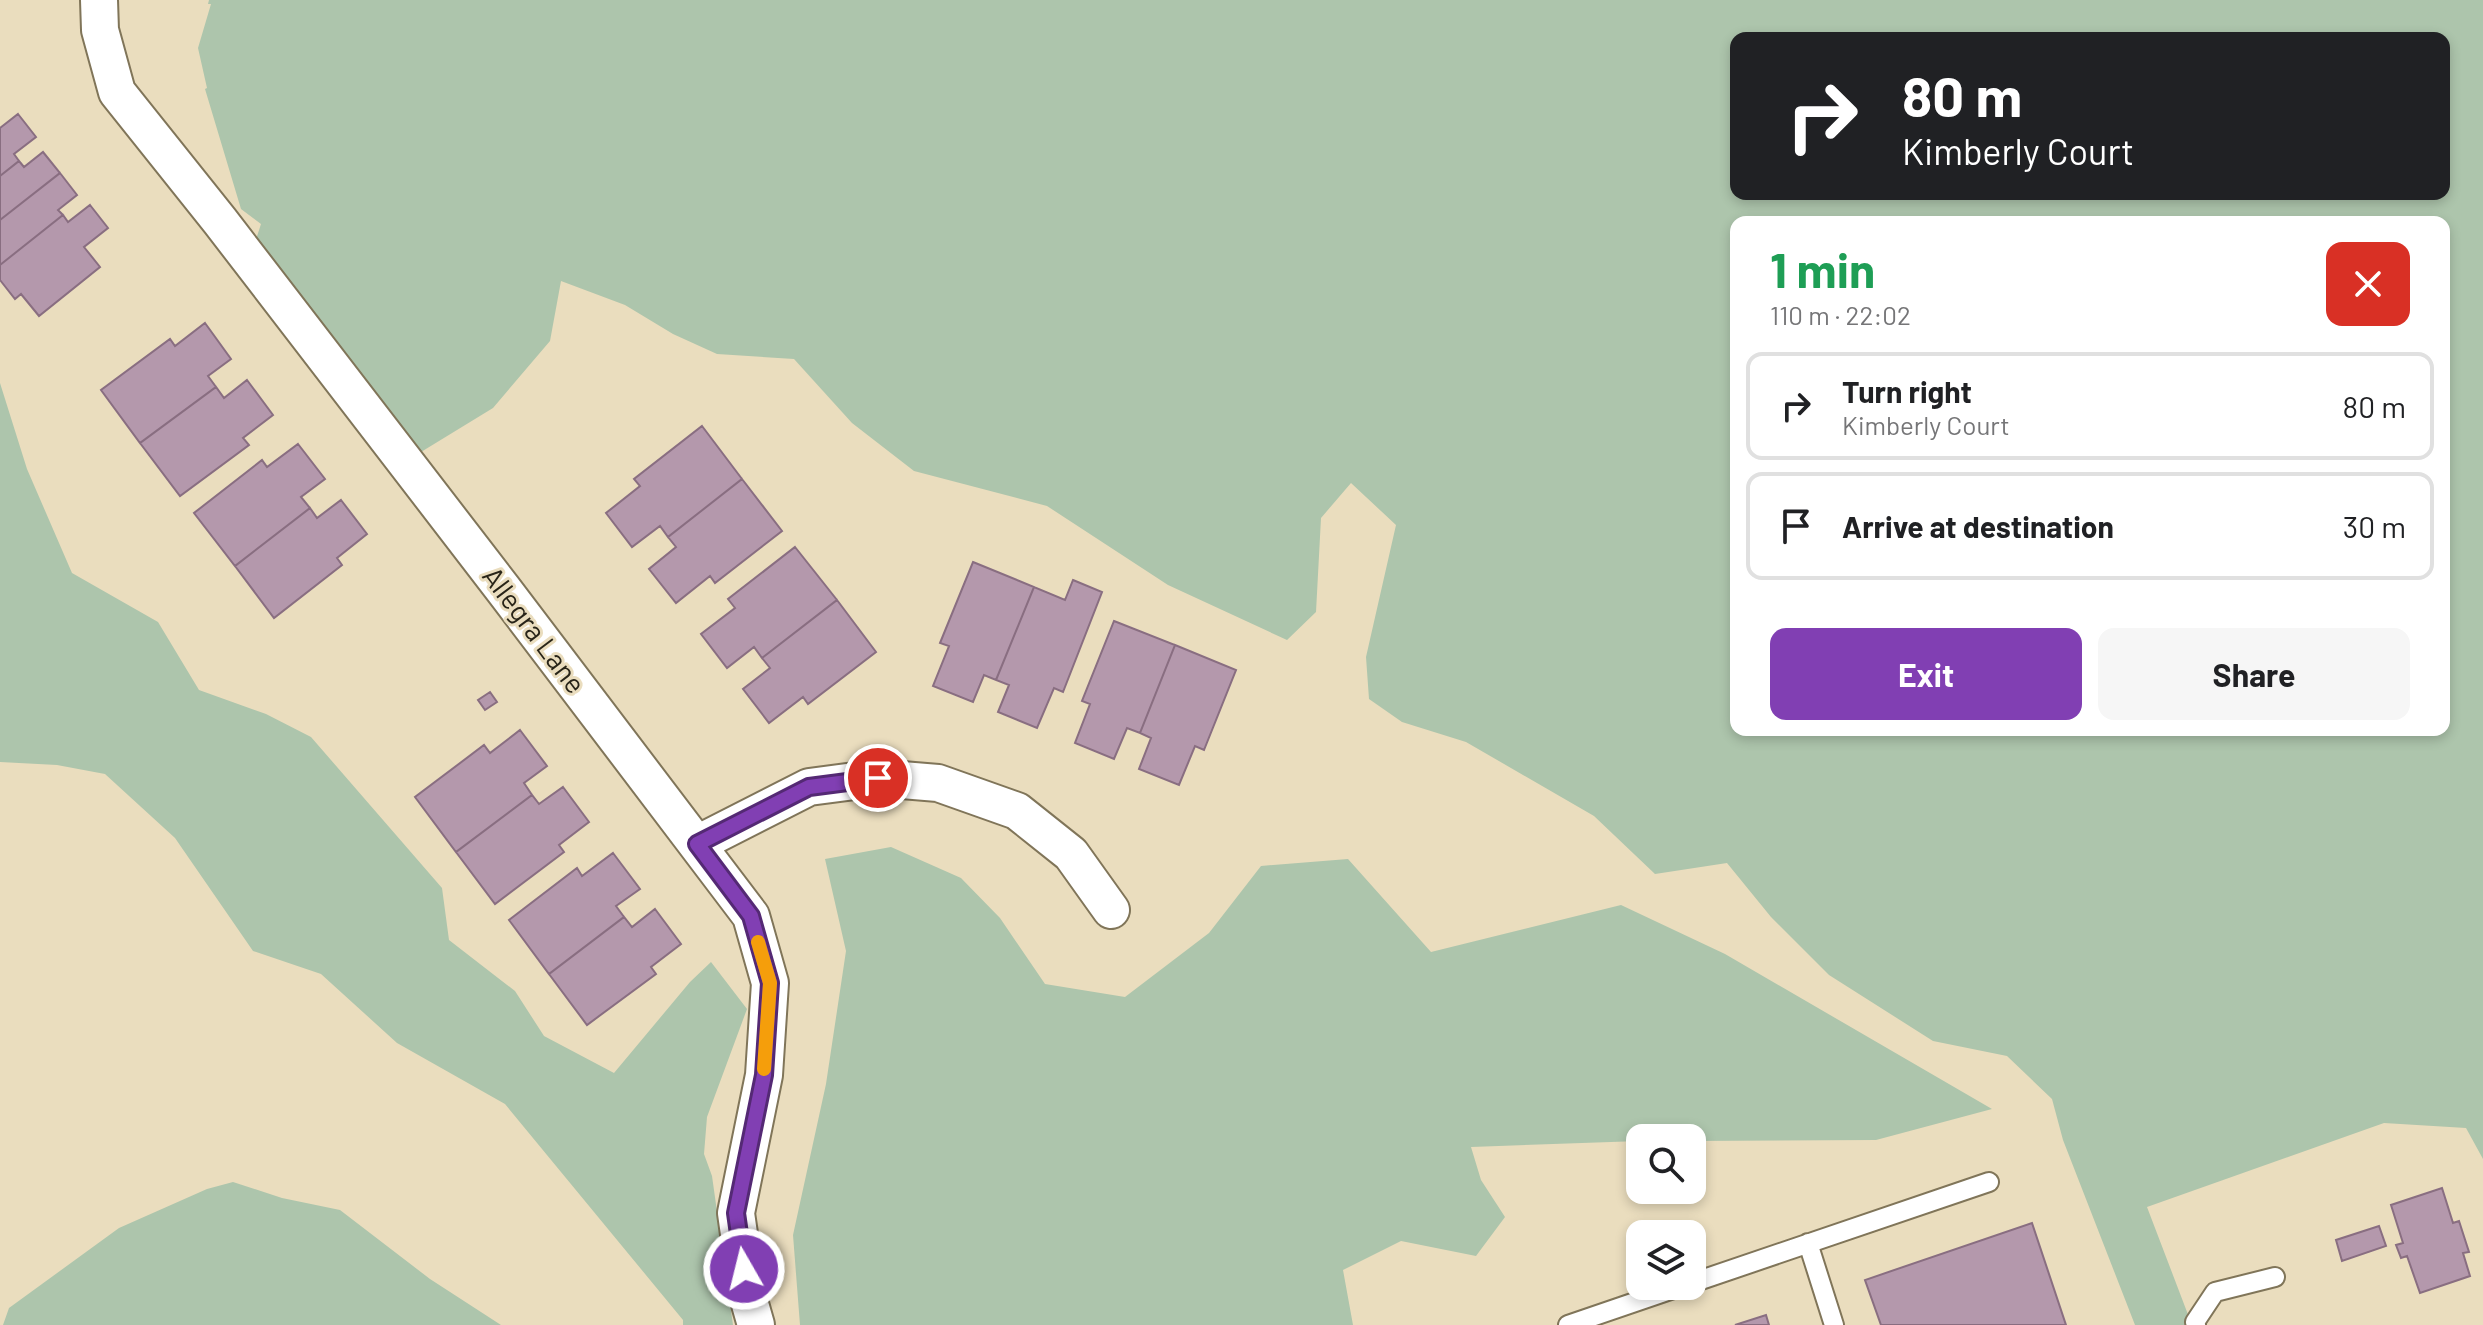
<!DOCTYPE html>
<html lang="en">
<head>
<meta charset="utf-8">
<style>
	body { margin:0; font-family:Barlow,sans-serif; background:#f6f6f6; color:#202124; height:100vh; display:flex; flex-direction:column; font-size:30px; white-space:nowrap }
	* { box-sizing:border-box; margin:0 }
	p { font-size:26px; color:#757577 }
	.icon { flex:none; width:44px; height:44px; fill:none; stroke:currentColor; stroke-width:2; stroke-linecap:round; stroke-linejoin:round }
	.map { position:relative; flex:1; overflow:hidden }
	.details { position:absolute; left:1730px; top:216px; width:720px; height:520px; display:flex; flex-direction:column; background:#fff; border-radius:16px; box-shadow:0 4px 12px #0003 }
	.details>* { flex:none }
	.banner { position:absolute; left:1730px; top:32px; width:720px; height:168px; border-radius:16px; box-shadow:0 4px 12px #0003; background:#202124; color:#fff; overflow:hidden }
	.tools { position:absolute; left:1626px; top:1124px; display:grid; gap:16px }
	.tools a { display:grid; place-items:center; width:80px; height:80px; border-radius:16px; background:#fff; box-shadow:0 4px 12px #0003; font-size:40px }
	.pin { position:absolute; display:grid; place-items:center; width:68px; height:68px; color:#fff; margin:-34px; border:4px solid #fff; border-radius:50%; box-shadow:0 2px 8px #0007 }
	.me { position:absolute; width:88px; margin:-44px; rotate:352deg; stroke-linejoin:round; filter:drop-shadow(0 0 6px #0008) }
	.turn { display:flex; align-items:center; gap:28px; height:168px; padding:0 40px; font-size:36px }
	.turn .icon { width:104px; height:104px; stroke-width:2.5 }
	.turn b { display:block; font-size:56px; line-height:68px }
	.round { display:grid; place-items:center; flex:none; width:84px; height:84px; border-radius:16px; background:#f6f6f6 }
	.overview { display:flex; align-items:center; justify-content:space-between; height:136px; padding:0 40px }
	h1 { font-size:48px; font-weight:700; line-height:60px; color:#1e9e55 }
	.button { display:flex; gap:16px; margin-top:auto; padding:16px 40px }
	.button a { flex:1; height:92px; border-radius:16px; background:#813fb3; color:#fff; font-size:32px; font-weight:700; line-height:92px; text-align:center }
	.button a+a { background:#f6f6f6; color:#202124 }
	ul { padding:0; list-style:none }
	li { display:flex; align-items:center; gap:24px; height:108px; margin:0 16px 12px; padding:0 24px; border:4px solid #e0e0e0; border-radius:16px }
	li div { flex:1 }
	li b { display:block; font-size:30px }
	li em { font-style:normal }
	.map>svg:first-child { display:block }
</style>
</head>
<body>
<div class="map">
<svg width="2483" height="1325" viewBox="0 0 2483 1325">
	<rect width="100%" height="100%" fill="#eaddbe"/>
	<path fill="#adc5ac" fill-rule="evenodd" d="M209,0H2483V1159L2466,1128L2384,1123L2147,1207L2192,1325H2135L2063,1140L2052,1099L2007,1056L1933,1041L1829,975L1771,917L1727,863L1655,874L1594,816L1466,742L1402,722L1369,699L1366,657L1396,525L1351,483L1321,518L1316,612L1287,640L1168,585L1047,506L914,471L852,423L794,359L717,354L673,334L625,305L561,281L550,341L493,408L403,463L249,261L261,224L241,209L205,89L207,88L198,48L211,4H208ZM1736,38H2444V194H1736ZM1736,222H2444V730H1736Z
		M0,383L27,469L72,573L158,622L199,690L266,714L311,737L442,888L449,940L515,991L544,1036L614,1073L690,982L711,962L747,1009L707,1117L704,1154L712,1176L733,1325H683V1320L505,1104L397,1043L321,974L253,951L175,838L105,774L57,765L0,762Z
		M891,847L961,878L1000,918L1045,984L1125,997L1209,933L1261,866L1348,859L1431,952L1621,905L1725,954L1992,1109L1876,1140L1692,1141V1138H1640V1141L1471,1147L1481,1180L1505,1217L1476,1256L1401,1241L1343,1270L1353,1325H800L793,1235L826,1084L846,951L825,859Z
		M233,1182L282,1198L340,1210L430,1279L501,1325H3L9,1308L119,1228L207,1189Z"/>
	<path fill="#b498ac" stroke="#896e81" stroke-width="2" d="M18,114L36,137L14,154L19,161L0,176V128Z
		M43,152L60,173L0,220V176L19,161L24,167Z
		M60,173L77,195L58,210L63,215L0,265V220Z
		M90,205L108,228L84,247L100,267L39,316L21,294L15,299L0,280V265L63,215L68,222Z
		M205,323L231,359L208,376L216,387L140,443L101,390L170,339L175,346Z
		M247,380L273,415L243,438L249,445L180,496L140,443L216,387L224,398Z
		M702,426L742,479L668,537L660,526L632,547L606,513L640,486L634,479Z
		M298,444L325,479L301,497L310,508L235,566L194,513L262,460L267,467Z
		M742,479L782,531L715,583L710,576L676,603L649,569L676,547L668,537Z
		M341,500L367,534L337,558L342,565L274,618L235,566L310,508L317,518Z
		M795,547L837,600L762,658L754,647L727,668L701,634L735,608L728,599Z
		M973,562L1034,587L996,680L984,675L973,702L933,686L949,646L940,643Z
		M1073,580L1102,592L1063,692L1054,688L1037,728L998,712L1009,685L996,680L1034,587L1065,600Z
		M837,600L876,652L808,704L803,697L769,723L743,689L770,668L762,658Z
		M1114,621L1175,645L1140,733L1127,728L1114,759L1075,743L1090,704L1082,701Z
		M1175,645L1236,670L1204,750L1195,746L1179,785L1139,769L1151,738L1140,733Z
		M490,692L497,702L485,710L478,700Z
		M520,730L547,766L524,783L532,795L456,852L415,797L484,745L490,753Z
		M563,787L589,822L559,845L564,852L495,904L456,852L532,795L539,804Z
		M613,853L640,889L616,906L624,917L549,974L509,920L577,868L582,876Z
		M655,909L681,944L651,967L656,974L587,1025L549,974L624,917L632,927Z
		M2442,1188L2453,1223L2459,1221L2469,1252L2463,1253L2470,1276L2420,1293L2407,1256L2401,1258L2396,1245L2403,1243L2391,1205Z
		M2032,1223L2066,1325H1881L1865,1280Z
		M2379,1226L2386,1246L2342,1261L2336,1240Z
		M1766,1315L1769,1325H1735Z"/>
	<g fill="none" stroke-linecap="round" stroke-linejoin="round">
		<defs>
			<path id="service" d="M1808,1243L1834,1325
				M1692,1283L1989,1182
				M1568,1325L1682,1286
				M2196,1325L2195,1322L2215,1292L2275,1277"/>
			<path id="minor" d="M99,0L100,30L117,92L220,221L503,589L751,916L770,983L764,1075L736,1213L748,1297L756,1325
				M697,844L809,787L878,778L938,783L1017,811L1071,854L1111,910"/>
		</defs>
		<use href="#service" stroke="#807559" stroke-width="22"/>
		<use href="#minor" stroke="#807559" stroke-width="40"/>
		<use href="#service" stroke="#fff" stroke-width="18"/>
		<use href="#minor" stroke="#fff" stroke-width="36"/>
	</g>
	<g fill="none" stroke-linecap="round" stroke-linejoin="round">
		<defs>
			<path id="route" d="M744,1269L736,1213L764,1075L770,983L751,916L697,844L809,787L878,778"/>
		</defs>
		<use href="#route" stroke="#542974" stroke-width="20"/>
		<use href="#route" stroke="#813fb3" stroke-width="14"/>
		<path stroke="#f59e0b" stroke-width="14" d="M758,942L770,983L764,1069"/>
	</g>
	<g text-anchor="middle" stroke-width="6" stroke-linejoin="round" paint-order="stroke">
		<g font-size="28" fill="#282418" stroke="#eaddbe">
			<text transform="translate(534 630) rotate(53)" y="10">Allegra Lane</text>
		</g>
	</g>
</svg>
<div class="tools">
<a><svg class="icon" aria-label="search" viewBox="0 0 24 24"><circle cx="10" cy="10" r="6"/><path d="M15 15l6 6"/></svg></a>
<a><svg class="icon" aria-label="layers" viewBox="0 0 24 24"><path d="M12 4l9 5-9 5-9-5zM3 14l9 5 9-5"/></svg></a>
</div>
<div class="pin" style="left:878px;top:778px;background:#d93025"><svg class="icon" aria-label="arrive" viewBox="0 0 24 24"><path d="M6 21V4h12l-3 4 3 4H6"/></svg></div>
<svg class="me" style="left:744px;top:1269px" viewBox="-20 -20 40 40"><circle r="17" fill="#813fb3" stroke="#fff" stroke-width="3"/><path d="M0-11L8 9 0 5-8 9z" fill="#fff"/></svg>
<div class="banner">
<div class="turn"><svg class="icon" aria-label="right" viewBox="0 0 24 24"><path d="M7 20v-9h11M14 6l5 5-5 5"/></svg><div><b>80 m</b>Kimberly Court</div></div>
</div>
<section class="details">
<div class="overview"><div><h1>1 min</h1><p>110 m · 22:02</p></div><a class="round" style="background:#d93025;color:#fff"><svg class="icon" aria-label="close" viewBox="0 0 24 24"><path d="M6 6l12 12M18 6L6 18"/></svg></a></div>
<ul>
<li><svg class="icon" aria-label="right" viewBox="0 0 24 24"><path d="M7 20v-9h11M14 6l5 5-5 5"/></svg><div><b>Turn right</b><p>Kimberly Court</p></div><em>80 m</em></li>
<li><svg class="icon" aria-label="arrive" viewBox="0 0 24 24"><path d="M6 21V4h12l-3 4 3 4H6"/></svg><div><b>Arrive at destination</b></div><em>30 m</em></li>
</ul>
<div class="button"><a>Exit</a><a>Share</a></div>
</section>
</div>
</body>
</html>
